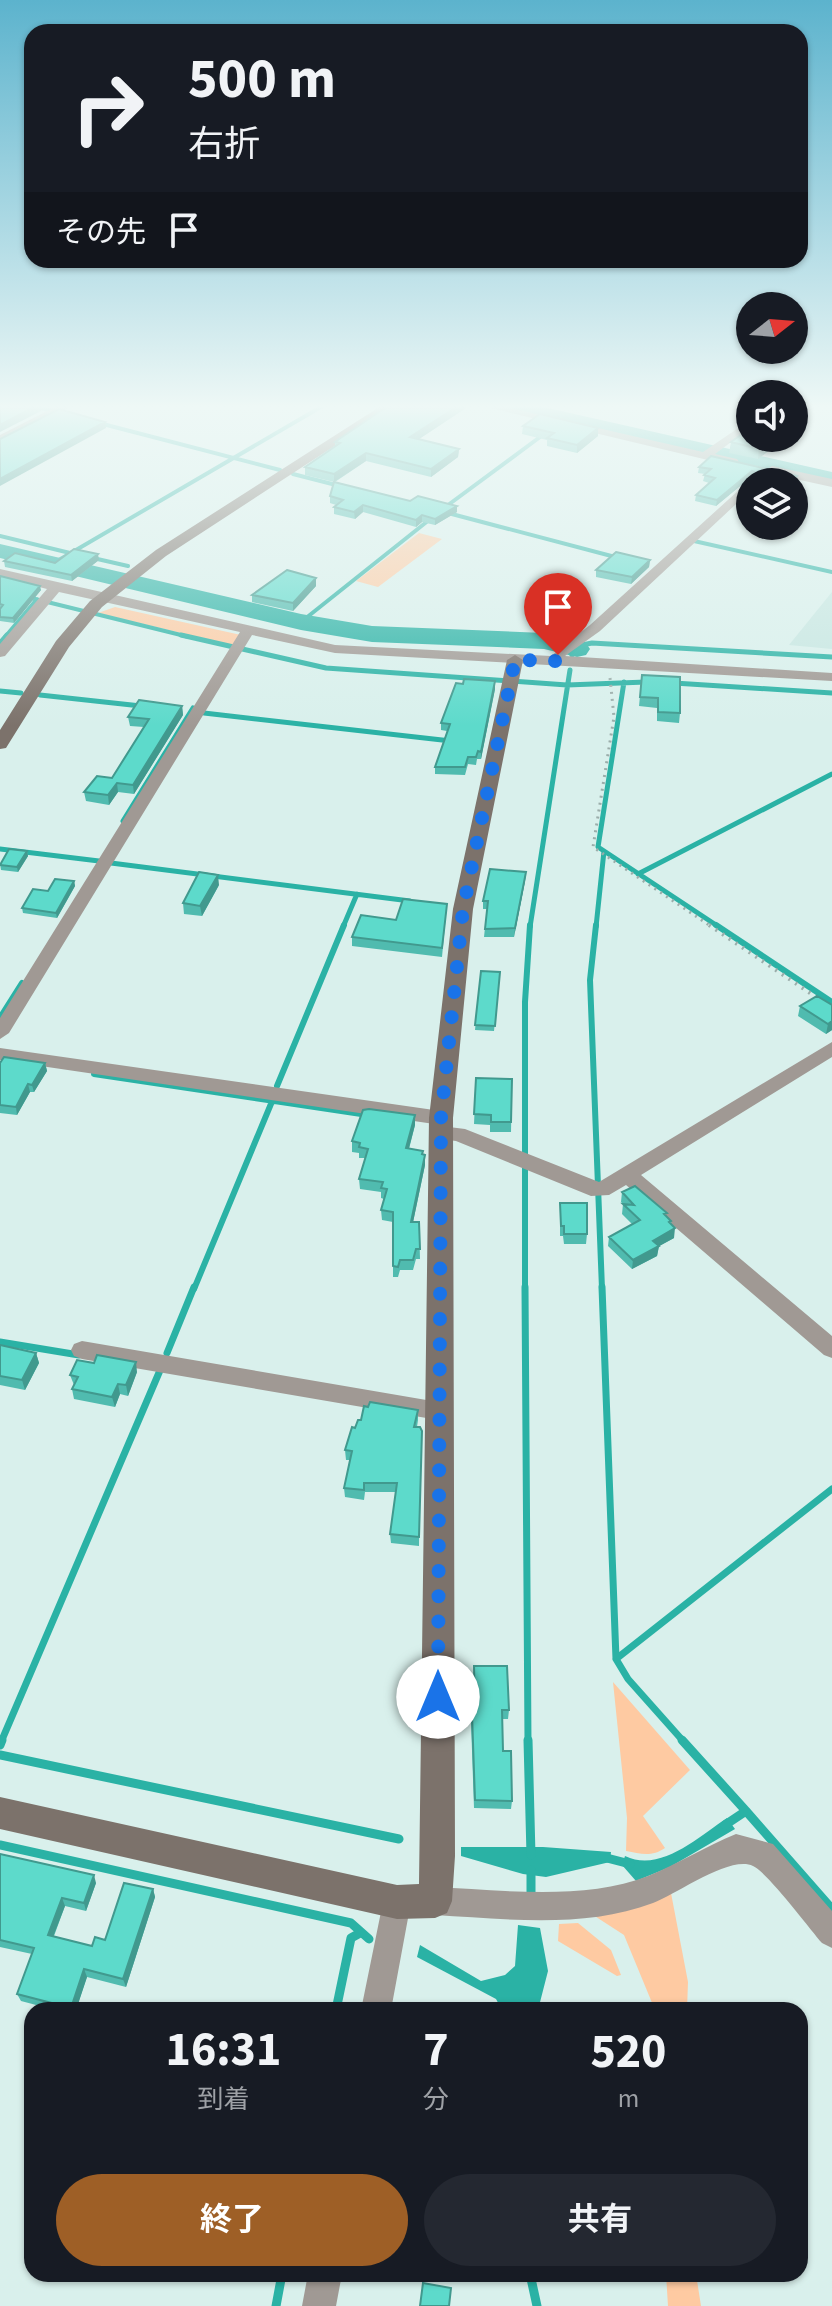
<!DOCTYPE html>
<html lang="ja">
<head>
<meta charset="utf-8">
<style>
	body { margin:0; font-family:"Source Sans 3","Noto Sans JP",sans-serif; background:#242831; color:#f1f3f6; height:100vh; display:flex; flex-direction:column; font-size:30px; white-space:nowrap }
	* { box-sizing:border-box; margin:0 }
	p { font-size:26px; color:#9ea1a6 }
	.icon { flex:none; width:44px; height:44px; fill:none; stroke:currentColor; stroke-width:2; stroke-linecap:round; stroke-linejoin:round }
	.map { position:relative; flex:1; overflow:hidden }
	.panel { position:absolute; left:24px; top:2002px; width:784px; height:280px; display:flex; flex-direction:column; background:#171b24; border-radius:24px; box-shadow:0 2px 6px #0004 }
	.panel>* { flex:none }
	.guide { position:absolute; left:24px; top:24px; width:784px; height:244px; border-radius:24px; box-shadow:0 2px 6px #0004; background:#171b24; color:#f1f3f6; overflow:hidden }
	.needle { width:52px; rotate:73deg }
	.tools { position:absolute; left:736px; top:292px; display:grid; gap:16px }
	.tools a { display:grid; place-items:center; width:72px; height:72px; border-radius:50%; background:#171b24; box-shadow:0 2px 6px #0004; font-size:40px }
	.pin { position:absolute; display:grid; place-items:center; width:68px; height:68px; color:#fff; margin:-82px -34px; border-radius:50% 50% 50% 0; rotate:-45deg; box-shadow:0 0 8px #0007 }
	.pin .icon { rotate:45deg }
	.me { position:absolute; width:88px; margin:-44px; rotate:0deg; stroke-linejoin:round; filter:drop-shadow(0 0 6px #0008) }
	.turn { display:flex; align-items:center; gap:28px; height:168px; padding:0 32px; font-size:36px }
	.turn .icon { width:104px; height:104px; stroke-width:2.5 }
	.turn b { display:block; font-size:56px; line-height:68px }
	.then { display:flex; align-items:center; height:76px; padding:0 32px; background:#0003; gap:16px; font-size:30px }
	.eta { display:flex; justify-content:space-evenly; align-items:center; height:136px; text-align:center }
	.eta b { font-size:48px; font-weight:700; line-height:56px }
	.button { display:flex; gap:16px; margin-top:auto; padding:16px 32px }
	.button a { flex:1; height:92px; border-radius:48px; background:#9e5f26; color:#fff; font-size:32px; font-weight:700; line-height:92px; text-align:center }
	.button a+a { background:#242831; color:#f1f3f6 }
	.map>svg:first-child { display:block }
</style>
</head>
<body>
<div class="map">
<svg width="832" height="2306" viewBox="0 0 832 2306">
	<rect width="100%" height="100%" fill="#d9f0ec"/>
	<path fill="#c6e6e1" d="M832,592V649L789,645Z"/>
	<path fill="#fecaa2" d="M419,533L442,539L378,587L356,581Z
		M115,607L241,635L235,646L98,613Z
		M613,1682L690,1770L643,1816L665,1848C652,1857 641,1854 626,1851L627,1818Z
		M671,1893L688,1982L687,2010H655L624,1935L590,1913Z
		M578,1923L611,1950L621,1975L617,1976L558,1941L559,1924Z
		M666,2274H696L701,2306H668Z"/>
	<path fill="#2ab2a5" d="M727,1818L735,1829L670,1867L636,1881L622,1865L625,1856C661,1873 698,1837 727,1818Z
		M461,1847H543L611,1852L610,1862L546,1877L523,1874L461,1856Z
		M518,1925L540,1928L548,1971L538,2010H502L496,1999L417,1957L420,1945L481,1981L505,1975L515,1966Z"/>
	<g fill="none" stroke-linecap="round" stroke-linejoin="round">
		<path stroke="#2ab2a5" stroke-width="4" d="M22,404L49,410
			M820,404L832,406
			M99,423L280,470
			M293,474L340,486
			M444,508L544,434
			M448,513L619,558
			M0,536L70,553
			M694,541L832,572
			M93,558L128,566
			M52,564L326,404
			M27,597L189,637
			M301,622L429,520
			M5,637L37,599"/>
		<path stroke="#2ab2a5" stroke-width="5" d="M181,635L326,668L567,685L646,682
			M0,643L7,635
			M572,655L582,645L592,643L832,657
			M624,682L598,847L719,927
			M674,683L832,693
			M0,691L21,693
			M40,695L141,706
			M204,713L451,741
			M123,821L193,708
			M0,849L99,861
			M111,863L410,901
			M638,874L832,774
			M343,927L357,894
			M530,927L570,670
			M596,927L604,851"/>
		<path stroke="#2ab2a5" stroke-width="6" d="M596,925L590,980L602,1289
			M716,925L832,1002
			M0,1018L22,983
			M94,1074L368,1115
			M277,1086L344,925
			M194,1289L273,1099
			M525,1289V1002L530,925"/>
		<path stroke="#2ab2a5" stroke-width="7" d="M525,1287L528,1742
			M602,1287L616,1659L628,1679L684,1742
			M0,1342L79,1355
			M167,1353L194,1287
			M616,1659L832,1489
			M1,1742L161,1368"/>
		<path stroke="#2ab2a5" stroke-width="9" d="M528,1740L531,1855
			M682,1740L746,1811
			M0,1745L2,1740
			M0,1755L399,1839
			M725,1825L746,1811L832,1909
			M0,1845L351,1923L369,1939
			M603,1857L630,1864
			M531,1870V1899
			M336,2010L351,1938L360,1933
			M530,2274L537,2306
			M276,2306L282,2274"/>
		<path fill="#2ab2a5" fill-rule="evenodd" d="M493,404H530L832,472V486L504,410Z
			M0,544L301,614L372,626L544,633L586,643L590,649L586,655L577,657L544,649L372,642L301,630L0,558Z"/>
		<path stroke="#9badaa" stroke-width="3" stroke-dasharray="2 5" stroke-linecap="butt" d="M610,678L614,717L593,847L712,927"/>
		<path stroke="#9badaa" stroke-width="4" stroke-dasharray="2 6" stroke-linecap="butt" d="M709,925L819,999"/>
		<path fill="#a09994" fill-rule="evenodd" d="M61,404H75L0,443V435Z
			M474,404H493L703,452L750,420V428L715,454L737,459L739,462L733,466Z
			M772,466L832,479V487L768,473L766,470Z
			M750,480L755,482H750V491L600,631L565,656L832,673V681L335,653L252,635L9,1033L0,1039V1018L240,632L59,592L5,656L0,657V644L47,589L0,577V569L335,645L551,656L590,625Z
			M832,1042V1057L641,1175L832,1336V1358L824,1355L626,1185L609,1195L591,1196L456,1141L434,1138L431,1133L441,1126L465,1129L599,1182Z
			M0,1048L441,1111L451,1118L441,1125L0,1060Z
			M82,1341L438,1402L446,1404L450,1411L446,1418L438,1420L82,1359L74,1356L71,1350L74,1344Z
			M736,1834L773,1844L832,1911V1948L822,1943C809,1928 767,1872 753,1866C730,1855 677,1894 653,1903C585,1929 506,1919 435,1915L425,1911L421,1901L425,1891L435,1887C501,1890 585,1901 648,1876C678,1864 706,1846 736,1834Z
			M397,1888L407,1892L411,1902L391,2010H361L383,1902L387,1892Z
			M308,2274H342L336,2306H302Z"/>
		<path fill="#7c726b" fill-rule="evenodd" d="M384,404H399L166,556L102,607L69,647L6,748L0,749V730L56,641L90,601L156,550Z
			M515,655L523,660L473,909L453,1118L455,1856L452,1901L447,1913L435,1918L397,1919L0,1829V1797L397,1885L419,1884L429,1118L453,909L507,660Z"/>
	</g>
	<path fill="#50bbaf" d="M472,404L419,439L459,449L458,457L431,477L366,461L335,482L410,501L457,506V512L435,525L422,522L416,527L363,512L355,519L334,514V507L336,505L330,503V496L334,482L305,475V467L335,447V442Z
		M523,404H552L544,408Z
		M523,426L598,436L577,453L547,446V440L522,434Z
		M785,438L758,459L729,453L731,442Z
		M699,467L797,476L796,482L755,479L751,477L716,506L695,501L696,495L709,483L703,481L705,474L698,473Z
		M99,560L72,581L5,567L4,561L55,563Z
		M650,560L649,567L631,584L596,577V570Z
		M0,576L41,590L14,623L0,621Z
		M316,578V586L293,611L252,602V595Z
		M642,675L680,713L679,723L657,721V708L639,706Z
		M495,681V689L481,759H477L476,765L468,764L465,775L435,774V767L447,731L441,730V723L463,684Z
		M182,706L183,715L134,794L118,792L109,805L86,801L84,792L112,778L144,727L130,726L128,717Z
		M27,851L28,856L18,872L1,870L0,864Z
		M526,872L525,881L514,937H484L487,909H483V901Z
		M74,881L75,886L57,918L23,913L22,908Z
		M219,885L202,916L184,914L183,903Z
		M447,904L442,957L352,946V937L396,920Z
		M481,971L500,972L494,1031L475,1030Z
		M832,1005V1030L826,1034L798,1016L800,1006Z
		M0,1063H45L47,1071L34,1092H30L17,1115L0,1113Z
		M476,1078L512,1079L511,1132H490V1125L474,1124Z
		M415,1125L409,1149L423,1154L425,1165L413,1222H419L420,1259H416L413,1270H400L398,1277H393V1222L382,1220L381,1210L384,1199L381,1198V1192L360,1189L359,1179L365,1158H359V1153L352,1152V1141Z
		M622,1192L666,1216L671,1221L674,1238L659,1246L657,1256L632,1269L608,1246L609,1237L632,1224L622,1214L623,1204L621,1202Z
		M560,1203L587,1234L586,1244H564L563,1236H560Z
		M0,1345L36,1353L39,1363L25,1390L0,1385Z
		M137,1372L128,1396L120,1394L115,1407L74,1399L72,1389L74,1385L70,1375Z
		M418,1410V1420L417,1427H420L419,1546L391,1543L390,1534L396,1492H365L364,1500L345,1497L344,1488L350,1460H346L345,1450L355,1428Z
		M474,1674L509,1710L508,1719H502L503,1751L512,1801L511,1809L474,1808L471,1722L472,1714H475Z
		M0,1854L96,1883L86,1911L65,1906L54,1936L92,1946L105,1940L153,1889L155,1897L126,1987L87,1977L76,2010H55L21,2001L17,1994L32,1954L0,1947Z"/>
	<path fill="#41998e" d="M40,404L41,411L0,432V425Z
		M461,404H472L410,445V437Z
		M801,416L800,426L794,431V422Z
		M105,422L106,428L0,486V479Z
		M598,428V436L577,453V445Z
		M773,438H785L758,459L759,449Z
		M459,449L458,457L431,477V469Z
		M366,453V461L334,482V474Z
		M752,471L751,477L716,506L717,500Z
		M363,505V512L355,519L354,512Z
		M457,506V512L435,525V519Z
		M422,515V522L416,527V520Z
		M98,554L99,560L72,581L71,575Z
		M650,560L649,567L631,584L632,577Z
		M316,578V586L293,611V603Z
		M40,586L41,590L14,623L13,618Z
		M495,681V689L481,759V752Z
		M182,706L183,715L134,794L133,785Z
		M117,783L118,792L109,805L108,795Z
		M27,851L28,856L18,872L17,867Z
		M526,872L525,881L514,937L515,928Z
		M218,875L219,885L202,916L200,906Z
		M74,881L75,886L57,918L56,913Z
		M832,1021V1030L826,1034L828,1024Z
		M45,1063L47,1071L34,1092L32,1085Z
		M28,1084L30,1092L17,1115L16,1107Z
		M415,1115V1125L406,1159V1148Z
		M425,1155V1165L411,1232V1222Z
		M675,1228L674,1238L654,1249L659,1246L657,1256L632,1269L633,1260L653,1241Z
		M36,1353L39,1363L25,1390L22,1380Z
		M136,1362L137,1372L128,1396L126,1385Z
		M118,1384L120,1394L115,1407L112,1397Z
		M94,1875L96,1883L86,1911L84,1903Z
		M153,1889L155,1897L126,1987L123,1979Z
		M62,1898L65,1906L51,1942L48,1935Z
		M84,1969L87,1977L76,2010H72L71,2008Z"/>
	<path fill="#5ddacb" stroke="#41998e" stroke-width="2" d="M0,404H40L0,425Z
		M391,404H461L410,437L459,449L431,469L366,453L334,474L305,467L340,443L335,442L339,439Z
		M59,409L105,422L0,479V439Z
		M540,414L598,428L577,445L547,438L554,433L523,426Z
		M794,414L801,416L794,422Z
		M750,428V438H773L759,449L731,442Z
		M711,456L797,476L791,482H754L759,474L752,471L717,500L696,495L715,478L704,475L711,469L699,467Z
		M334,482L410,501L418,496L457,506L435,519L422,515L416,520L363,505L354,512L334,507L343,500L330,496Z
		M74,549L98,554L71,575L4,561L15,553L55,563Z
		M616,552L650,560L632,577L596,570Z
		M287,570L316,578L293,603L252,595Z
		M0,576L40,586L13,618L0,617V609L3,605L0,604Z
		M642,675L680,677V713L658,712V698L640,697Z
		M464,679L495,681L481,752L478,751L476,757H468L465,767H435L450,724L441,723L456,683L463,684Z
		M139,700L182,706L133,785L117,783L108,795L84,792L97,776L112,778L149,719L128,717Z
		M9,849L27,851L17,867L0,865Z
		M490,869L526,872L515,928L485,929L488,901H483Z
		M199,872L218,875L200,906L183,903Z
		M55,879L74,881L56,913L22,908L33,889L48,891Z
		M403,899L447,904L442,948L352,937L361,915L396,920Z
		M481,971L500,972L495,1026L475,1025Z
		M817,996L832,1005V1021L828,1024L800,1006Z
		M4,1057L45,1063L32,1085L28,1084L16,1107L0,1105V1063Z
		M476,1078L512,1079L511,1122H491V1115L474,1114Z
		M369,1109L415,1115L406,1148L423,1151L422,1154L425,1155L411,1222H419L420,1249H416L413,1260H400L398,1267L393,1266V1212L381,1210L387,1189L381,1188L383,1182L359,1179L368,1149L359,1147L360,1143L352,1141L363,1110Z
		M635,1186L667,1213L664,1214L671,1221L669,1222L675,1228L653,1241L659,1246L633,1260L609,1237L640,1220L623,1204L634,1205L622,1192Z
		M560,1203H587V1234H564V1226H561Z
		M0,1345L36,1353L22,1380L0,1376Z
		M97,1355L136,1362L126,1385L118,1384L112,1397L72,1389L78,1377L70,1375L77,1360L94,1363Z
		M370,1402L418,1410L414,1427H420L422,1431L419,1537L390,1534L397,1483H364V1490L344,1488L352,1451L345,1450L352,1427L355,1428L358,1420H361L364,1406L368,1407Z
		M474,1666H507L509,1710H502L503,1751H511L512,1801L475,1800L472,1714H475Z
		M0,1854L94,1875L84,1903L62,1898L48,1935L92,1946L95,1937L105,1940L124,1883L153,1889L123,1979L84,1969L71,2008L17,1994L34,1948L0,1940Z
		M423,2283L451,2288L449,2306H420Z"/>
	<linearGradient id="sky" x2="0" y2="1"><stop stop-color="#5cb3cd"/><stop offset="0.56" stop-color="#eef8f6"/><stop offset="1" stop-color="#eef8f6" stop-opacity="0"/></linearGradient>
	<rect width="832" height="726" fill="url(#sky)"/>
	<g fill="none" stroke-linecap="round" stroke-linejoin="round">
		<path stroke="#1a73e8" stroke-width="14" stroke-dasharray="0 25.2" d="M438,1697L441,1118L463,909L515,660L556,661L558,655"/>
	</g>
</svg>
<div class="tools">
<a><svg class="needle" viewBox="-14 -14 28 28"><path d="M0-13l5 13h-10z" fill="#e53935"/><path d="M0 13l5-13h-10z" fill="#9ea1a6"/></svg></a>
<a><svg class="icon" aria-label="sound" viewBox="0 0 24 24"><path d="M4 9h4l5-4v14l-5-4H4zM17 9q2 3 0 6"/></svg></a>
<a><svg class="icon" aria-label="layers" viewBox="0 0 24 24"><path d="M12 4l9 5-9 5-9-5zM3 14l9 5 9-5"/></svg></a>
</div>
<div class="pin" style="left:558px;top:655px;background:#d93025"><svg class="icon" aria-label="arrive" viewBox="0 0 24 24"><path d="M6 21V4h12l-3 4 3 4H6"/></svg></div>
<svg class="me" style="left:438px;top:1697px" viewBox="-20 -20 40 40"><circle r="19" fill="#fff"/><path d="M0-13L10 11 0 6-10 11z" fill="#1a73e8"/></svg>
<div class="guide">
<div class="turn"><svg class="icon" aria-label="right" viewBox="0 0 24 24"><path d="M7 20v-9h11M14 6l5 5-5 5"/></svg><div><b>500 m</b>右折</div></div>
<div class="then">その先<svg class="icon" aria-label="arrive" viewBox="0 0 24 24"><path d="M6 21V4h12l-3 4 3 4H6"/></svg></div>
</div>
<section class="panel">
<div class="eta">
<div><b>16:31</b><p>到着</p></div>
<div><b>7</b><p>分</p></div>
<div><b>520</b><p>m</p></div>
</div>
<div class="button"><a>終了</a><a>共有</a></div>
</section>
</div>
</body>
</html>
